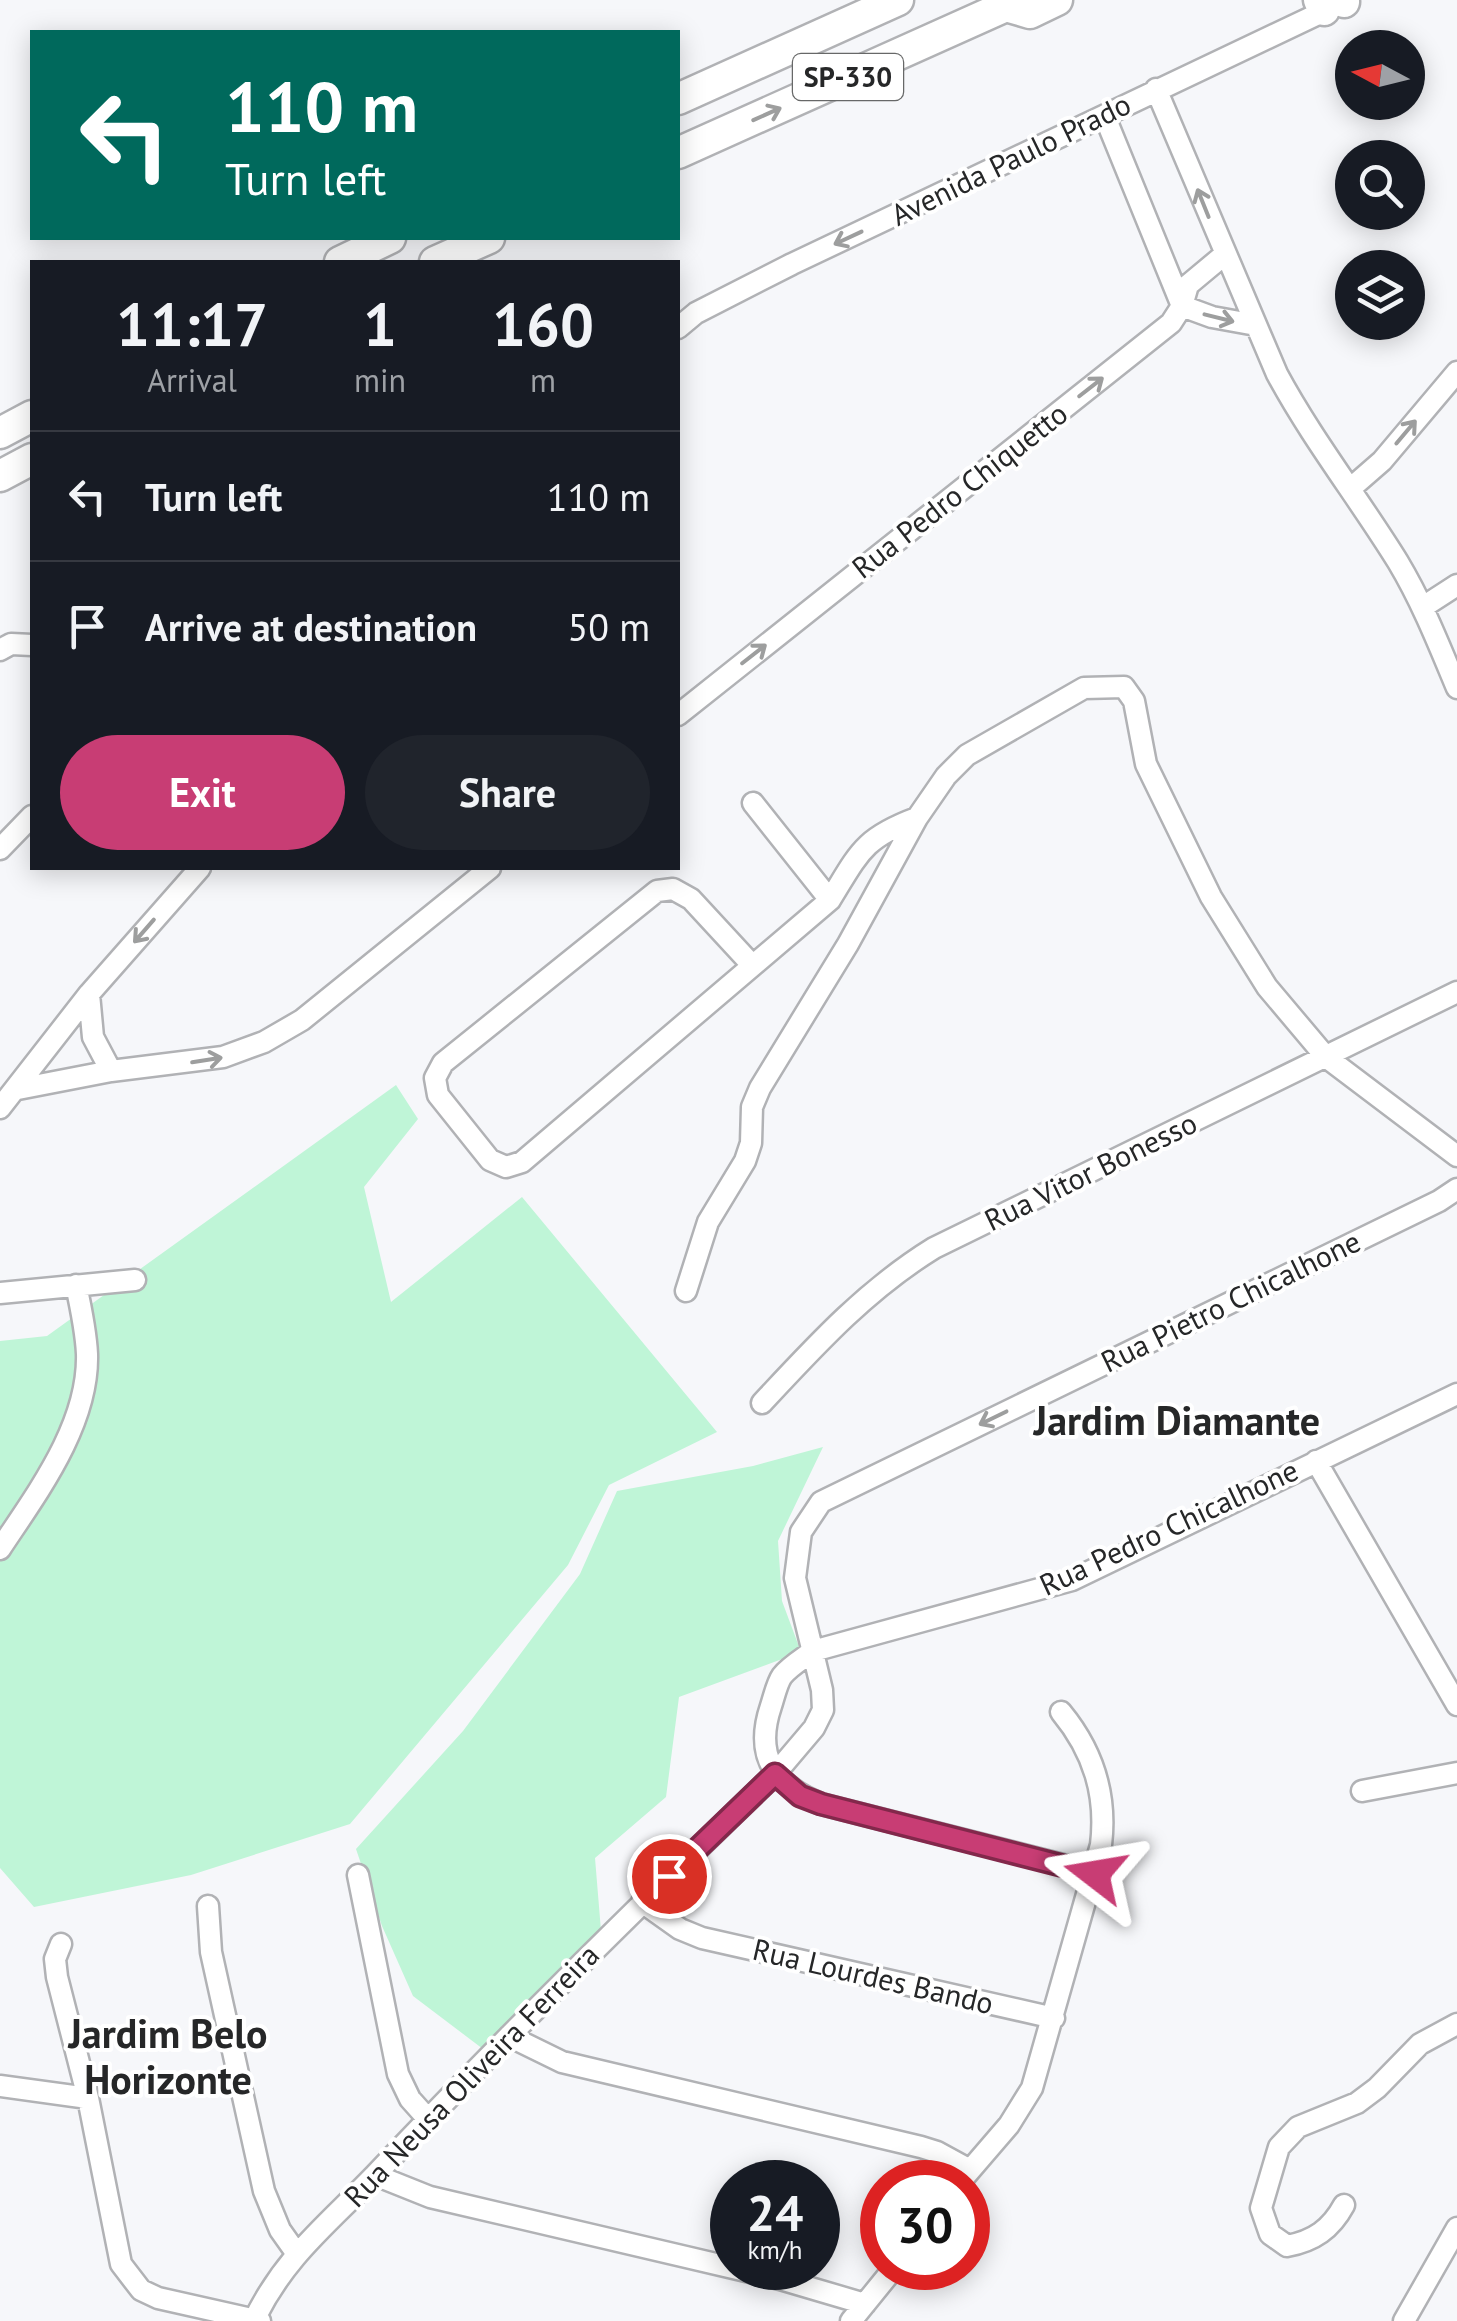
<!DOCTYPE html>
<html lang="en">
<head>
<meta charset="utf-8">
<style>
	body { margin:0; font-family:"PT Sans",sans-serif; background:#20242c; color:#f1f3f6; height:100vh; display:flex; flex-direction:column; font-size:38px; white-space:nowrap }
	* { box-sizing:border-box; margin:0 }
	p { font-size:32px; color:#9ea1a6 }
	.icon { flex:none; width:55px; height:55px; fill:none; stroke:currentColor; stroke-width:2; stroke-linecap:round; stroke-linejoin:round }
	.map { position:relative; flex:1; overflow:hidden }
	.sheet { position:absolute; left:30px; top:260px; width:650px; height:610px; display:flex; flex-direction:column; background:#171b24; border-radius:0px; box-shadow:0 5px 25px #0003 }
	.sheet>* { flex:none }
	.top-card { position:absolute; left:30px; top:30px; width:650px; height:210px; border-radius:0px; box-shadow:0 5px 25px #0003; background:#00695c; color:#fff; overflow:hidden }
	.needle { width:65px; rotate:277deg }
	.controls { position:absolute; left:1335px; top:30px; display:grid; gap:20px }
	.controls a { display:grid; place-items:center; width:90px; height:90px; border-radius:50%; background:#171b24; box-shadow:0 5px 25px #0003; font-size:50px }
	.speed { position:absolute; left:710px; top:2160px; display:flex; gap:20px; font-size:50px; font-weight:700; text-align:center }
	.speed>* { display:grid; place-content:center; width:130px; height:130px; border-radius:50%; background:#171b24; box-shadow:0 5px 25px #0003; line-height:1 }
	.speed small { font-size:25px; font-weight:400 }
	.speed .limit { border:15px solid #d22; background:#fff; color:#111 }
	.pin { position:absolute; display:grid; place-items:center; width:85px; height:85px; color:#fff; margin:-42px; border:5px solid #fff; border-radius:50%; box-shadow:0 2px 10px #0007 }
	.me { position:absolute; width:110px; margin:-55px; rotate:284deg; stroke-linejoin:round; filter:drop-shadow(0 0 8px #0008) }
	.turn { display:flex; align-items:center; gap:35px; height:210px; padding:0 30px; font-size:45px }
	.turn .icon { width:130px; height:130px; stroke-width:2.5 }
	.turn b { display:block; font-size:70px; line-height:85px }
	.eta { display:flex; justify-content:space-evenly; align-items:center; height:170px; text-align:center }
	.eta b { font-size:60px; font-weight:600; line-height:70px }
	.primary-button { display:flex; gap:20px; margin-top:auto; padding:20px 30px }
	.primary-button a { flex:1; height:115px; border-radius:60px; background:#c83d74; color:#fff; font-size:40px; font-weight:600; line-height:115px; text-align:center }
	.primary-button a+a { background:#20242c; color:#f1f3f6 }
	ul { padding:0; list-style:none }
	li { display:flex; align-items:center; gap:30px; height:130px; padding:0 30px; border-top:2px solid #363941 }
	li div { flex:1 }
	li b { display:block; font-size:38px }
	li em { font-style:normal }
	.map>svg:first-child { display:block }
</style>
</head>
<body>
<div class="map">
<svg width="1457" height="2321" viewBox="0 0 1457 2321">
	<rect width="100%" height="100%" fill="#f6f7fa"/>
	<path fill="#bff5d7" d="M396,1085L418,1119L364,1187L391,1302L522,1197L717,1432L609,1485L568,1565L350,1824L191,1875L34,1907L0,1868V1341L47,1336Z
		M823,1447L778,1541L782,1601L801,1652L679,1697L666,1797L595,1858L602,1943L483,2049L413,1996L382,1926L356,1849L463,1731L580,1574L617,1491L753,1466Z"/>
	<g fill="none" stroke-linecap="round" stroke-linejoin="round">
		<defs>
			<path id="minor" d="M1156,89L1277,374C1312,439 1359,499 1398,562C1422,602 1439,645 1457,688
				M1105,117L1182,306L1212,317L1256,325
				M678,328L696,313L792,264L1335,6
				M1351,488L1382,461L1457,372
				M1423,607L1457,585
				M0,650L11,644L32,645
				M678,715L1171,323L1182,306L1188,285L1224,255
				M753,803L830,900
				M0,849L32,816
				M752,965L691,899L673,889L657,891L443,1063L435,1078L438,1095L490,1160L506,1167L522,1162L830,900C859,853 863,838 917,818
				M89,994L93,1037L111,1071
				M18,1089L111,1071L223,1057L264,1042L302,1020L490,868
				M0,1108L89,994L200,868
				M686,1291L708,1222L745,1161L751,1143L752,1107L760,1088L848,944L917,818L946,776L967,755L1084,688L1124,687L1134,701L1146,764L1211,897L1267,987L1326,1057L1457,1156
				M0,1293L135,1280
				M762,1403C816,1345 866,1290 934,1248L1457,992
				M1316,1461L1457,1705
				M0,1549C37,1493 89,1425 87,1354C86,1332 81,1308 76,1285
				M1362,1791L1457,1773
				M1095,1873L821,1804C774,1785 754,1756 771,1706C774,1697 777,1683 782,1676C790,1666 804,1658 813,1651L1072,1580L1457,1394
				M358,1875L398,2074L410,2099L427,2118
				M642,1902L680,1929L702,1938L1054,2018
				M208,1906L211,1952L264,2191L280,2230L297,2254
				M61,1944L55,1959L57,1977L88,2098L121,2264L141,2290L158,2298L260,2321
				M509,2036L562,2062L921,2147L937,2152L970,2170
				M0,2086L88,2098
				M375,2175L430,2197L780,2279L865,2304
				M960,2182L1009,2125L1032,2088L1101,1845C1107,1795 1094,1752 1061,1712
				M1344,2205C1331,2229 1314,2241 1287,2246L1270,2234L1261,2208L1279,2147L1298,2127L1357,2103L1377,2088L1420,2044L1457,2024
				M254,2320C285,2256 328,2224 376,2174C505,2037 640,1905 775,1774L814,1728L823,1710L822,1690L795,1578L801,1532L821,1502L1439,1201L1457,1189
				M851,2321L894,2268
				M1404,2321L1457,2228"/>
			<path id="highway" d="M1319,0L1324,10
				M1343,0L1344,2
				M1006,6L1030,13L1057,0
				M678,99L898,0
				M678,153L1019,0
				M340,262L390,238
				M435,262L489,238
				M0,433L32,416
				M0,476L32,459"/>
		</defs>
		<use href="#minor" stroke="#b1b2b5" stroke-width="25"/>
		<use href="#highway" stroke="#b1b2b5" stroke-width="35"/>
		<use href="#minor" stroke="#fff" stroke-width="20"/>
		<use href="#highway" stroke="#fff" stroke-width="30"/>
	</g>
	<defs><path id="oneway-shaft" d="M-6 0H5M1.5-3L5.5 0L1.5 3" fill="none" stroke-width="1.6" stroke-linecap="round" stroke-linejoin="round" transform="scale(2.5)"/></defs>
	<g stroke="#9d9e9e">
		<use href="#oneway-shaft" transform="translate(767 114) rotate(-24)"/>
		<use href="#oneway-shaft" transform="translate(1203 203) rotate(-112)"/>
		<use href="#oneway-shaft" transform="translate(848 238) rotate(155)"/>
		<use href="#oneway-shaft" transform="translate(1219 318) rotate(14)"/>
		<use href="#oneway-shaft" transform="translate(1091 387) rotate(-38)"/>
		<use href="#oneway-shaft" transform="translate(1406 432) rotate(-50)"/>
		<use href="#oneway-shaft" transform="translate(754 654) rotate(-38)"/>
		<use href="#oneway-shaft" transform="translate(144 931) rotate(131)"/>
		<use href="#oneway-shaft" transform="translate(207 1060) rotate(-9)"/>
		<use href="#oneway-shaft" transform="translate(993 1418) rotate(154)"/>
	</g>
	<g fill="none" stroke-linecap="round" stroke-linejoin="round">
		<defs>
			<path id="route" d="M669,1876L775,1774L800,1796L821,1804L1095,1874"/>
		</defs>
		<use href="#route" stroke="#82284b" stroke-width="25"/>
		<use href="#route" stroke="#c83d74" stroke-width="18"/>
	</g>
	<g text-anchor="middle" stroke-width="8" stroke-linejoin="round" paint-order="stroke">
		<rect fill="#fff" stroke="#676868" stroke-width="2.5" x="793" y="54" width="110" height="46" rx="8"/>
		<g font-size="28" font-weight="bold" fill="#262728">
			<text x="848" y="87">SP-330</text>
		</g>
		<g font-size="30" fill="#262728" stroke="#fff">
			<text transform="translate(1011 160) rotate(-26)" y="10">Avenida Paulo Prado</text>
			<text transform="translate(960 491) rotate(-38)" y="10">Rua Pedro Chiquetto</text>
			<text transform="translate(1091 1172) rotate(-26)" y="10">Rua Vitor Bonesso</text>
			<text transform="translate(1231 1302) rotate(-26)" y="10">Rua Pietro Chicalhone</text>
			<text transform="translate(1169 1528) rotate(-25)" y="10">Rua Pedro Chicalhone</text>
			<text transform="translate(873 1977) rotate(13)" y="10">Rua Lourdes Bando</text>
			<text transform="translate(472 2076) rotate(-46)" y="10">Rua Neusa Oliveira Ferreira</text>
		</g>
		<g font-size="40" font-weight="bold" fill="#262728" stroke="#fff">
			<text x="1177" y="1435">Jardim Diamante</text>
			<text x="168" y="2048">Jardim Belo<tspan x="168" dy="46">Horizonte</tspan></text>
		</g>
	</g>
</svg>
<div class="controls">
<a><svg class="needle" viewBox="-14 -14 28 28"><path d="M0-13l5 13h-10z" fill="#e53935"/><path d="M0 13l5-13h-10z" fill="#9ea1a6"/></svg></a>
<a><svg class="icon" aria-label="search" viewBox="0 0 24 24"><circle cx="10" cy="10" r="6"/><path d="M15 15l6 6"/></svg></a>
<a><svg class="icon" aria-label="layers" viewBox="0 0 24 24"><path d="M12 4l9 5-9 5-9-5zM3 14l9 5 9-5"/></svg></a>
</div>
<div class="speed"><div>24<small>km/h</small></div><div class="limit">30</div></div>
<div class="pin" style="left:669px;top:1876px;background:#d93025"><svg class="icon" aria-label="arrive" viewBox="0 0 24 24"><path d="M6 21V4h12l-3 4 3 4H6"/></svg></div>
<svg class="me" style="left:1095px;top:1874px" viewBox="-20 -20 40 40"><path d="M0-17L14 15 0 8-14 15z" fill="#c83d74" stroke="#fff" stroke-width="4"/></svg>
<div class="top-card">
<div class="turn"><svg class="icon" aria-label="left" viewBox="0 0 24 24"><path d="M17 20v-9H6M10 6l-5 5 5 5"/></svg><div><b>110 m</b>Turn left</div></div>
</div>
<section class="sheet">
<div class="eta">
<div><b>11:17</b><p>Arrival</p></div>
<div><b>1</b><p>min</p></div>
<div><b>160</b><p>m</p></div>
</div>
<ul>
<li><svg class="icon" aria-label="left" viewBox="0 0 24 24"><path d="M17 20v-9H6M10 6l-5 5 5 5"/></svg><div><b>Turn left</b></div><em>110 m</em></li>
<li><svg class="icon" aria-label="arrive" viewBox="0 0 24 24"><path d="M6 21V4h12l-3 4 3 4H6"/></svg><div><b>Arrive at destination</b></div><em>50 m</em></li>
</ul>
<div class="primary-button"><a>Exit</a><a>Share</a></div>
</section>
</div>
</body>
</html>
